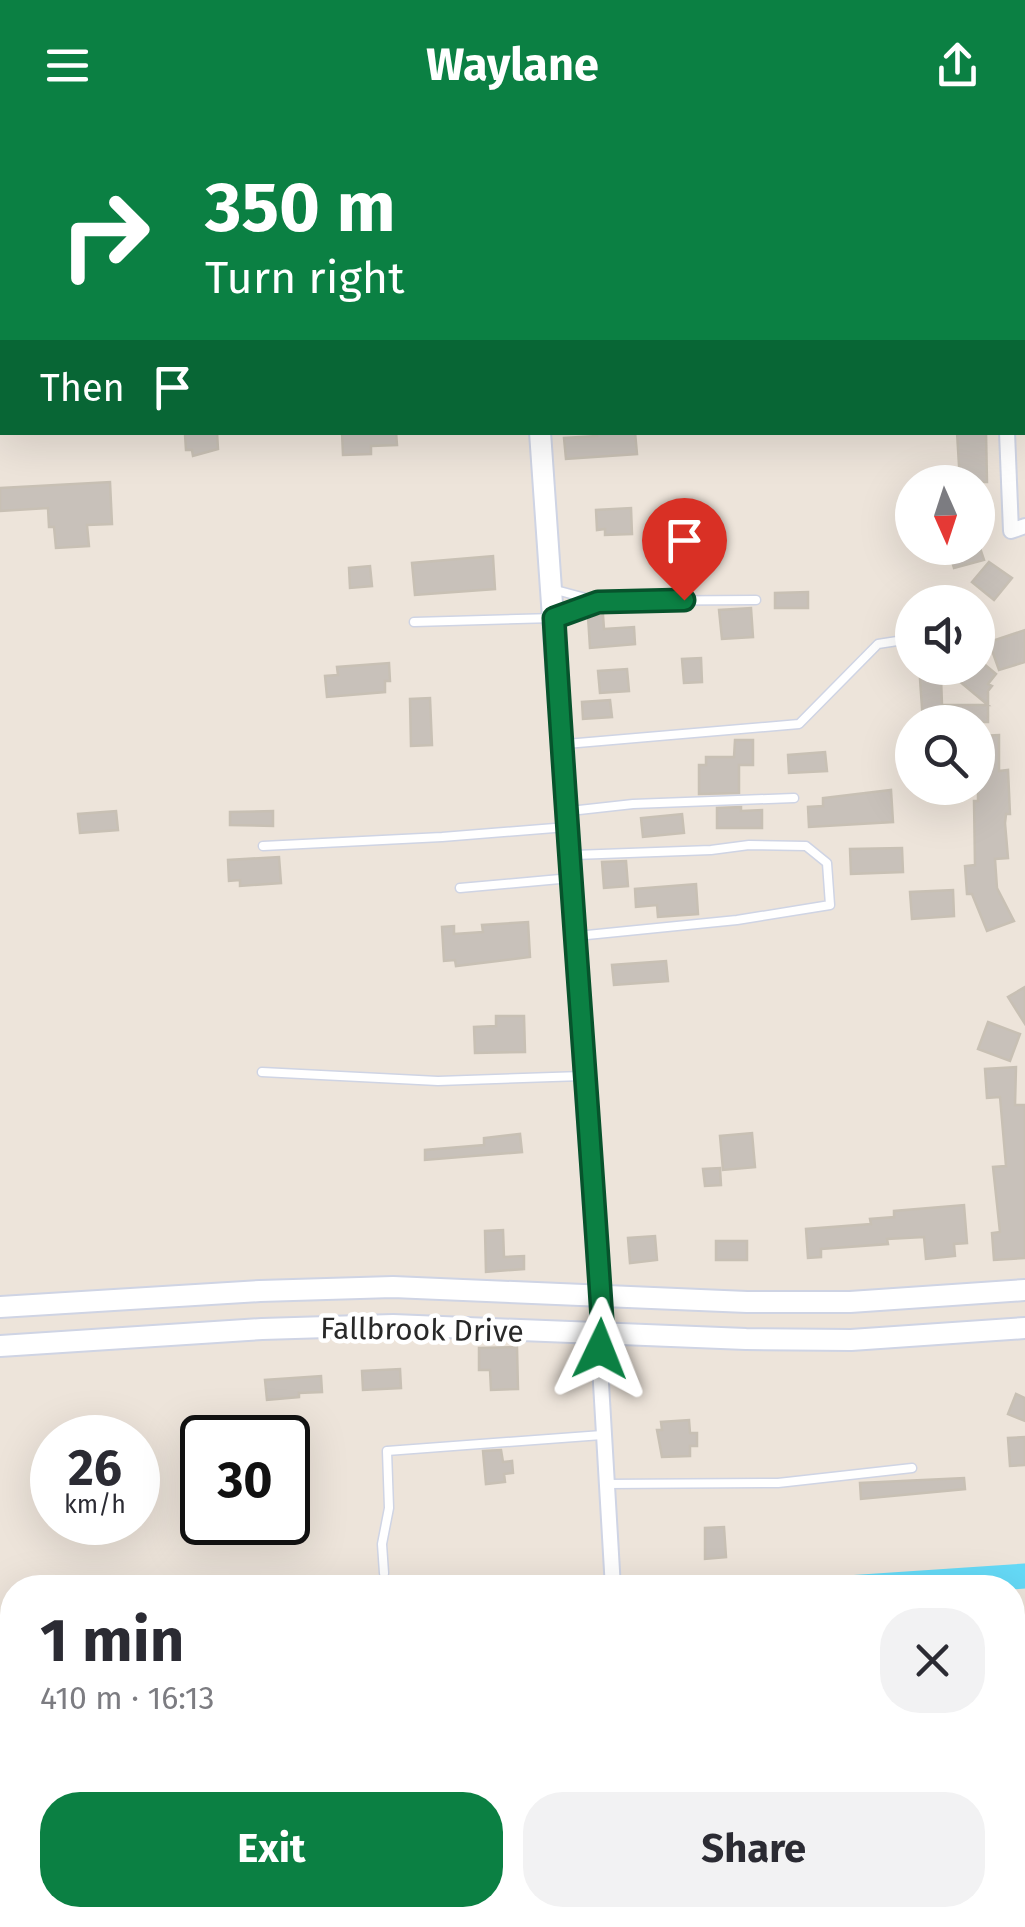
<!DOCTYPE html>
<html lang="en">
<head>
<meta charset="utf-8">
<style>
	body { margin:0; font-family:"Fira Sans",sans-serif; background:#f2f2f3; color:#2b2b33; height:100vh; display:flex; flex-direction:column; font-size:38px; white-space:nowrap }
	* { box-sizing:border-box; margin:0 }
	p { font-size:32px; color:#7c7c81 }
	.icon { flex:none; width:55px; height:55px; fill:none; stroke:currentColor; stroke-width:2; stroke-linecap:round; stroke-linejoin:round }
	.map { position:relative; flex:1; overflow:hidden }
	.drawer { position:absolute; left:0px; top:1445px; width:1025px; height:352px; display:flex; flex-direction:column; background:#fff; border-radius:40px 40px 0 0; box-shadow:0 10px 40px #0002 }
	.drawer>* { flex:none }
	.guide { position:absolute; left:0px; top:0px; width:1025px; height:305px; box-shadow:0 10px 40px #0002; background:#0b8043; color:#fff; overflow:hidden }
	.needle { width:65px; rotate:177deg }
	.buttons { position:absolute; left:895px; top:335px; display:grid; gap:20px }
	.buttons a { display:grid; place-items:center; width:100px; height:100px; border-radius:50%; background:#fff; box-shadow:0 10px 40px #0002; font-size:50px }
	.speed { position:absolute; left:30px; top:1285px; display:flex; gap:20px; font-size:50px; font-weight:700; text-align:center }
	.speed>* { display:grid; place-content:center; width:130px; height:130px; border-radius:50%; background:#fff; box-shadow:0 10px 40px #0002; line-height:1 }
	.speed small { font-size:25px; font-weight:400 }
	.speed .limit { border:5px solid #111; border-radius:15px; background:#fff; color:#111 }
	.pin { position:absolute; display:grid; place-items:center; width:85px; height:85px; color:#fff; margin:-102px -42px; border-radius:50% 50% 50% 0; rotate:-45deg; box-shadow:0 0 10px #0007 }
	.pin .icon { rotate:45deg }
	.me { position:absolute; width:110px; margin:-55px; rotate:2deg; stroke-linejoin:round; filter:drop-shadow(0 0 8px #0008) }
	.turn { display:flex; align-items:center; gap:35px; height:210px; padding:0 40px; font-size:45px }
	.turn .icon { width:130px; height:130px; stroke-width:2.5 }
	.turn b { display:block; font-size:70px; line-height:85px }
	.then { display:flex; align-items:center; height:95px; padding:0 40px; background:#0003; gap:20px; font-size:38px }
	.round { display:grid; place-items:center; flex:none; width:105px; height:105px; border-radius:40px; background:#f2f2f3 }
	.overview { display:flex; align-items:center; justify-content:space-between; height:170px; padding:0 40px }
	h1 { font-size:60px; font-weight:700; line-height:75px }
	.cta { display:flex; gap:20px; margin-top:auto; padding:20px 40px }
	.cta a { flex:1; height:115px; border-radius:40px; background:#0b8043; color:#fff; font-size:40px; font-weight:700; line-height:115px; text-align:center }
	.cta a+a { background:#f2f2f3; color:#2b2b33 }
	header { display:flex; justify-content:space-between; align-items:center; height:130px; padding:0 40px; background:#0b8043; color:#fff; font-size:45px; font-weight:700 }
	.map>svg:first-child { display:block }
</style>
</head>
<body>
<header><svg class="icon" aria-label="menu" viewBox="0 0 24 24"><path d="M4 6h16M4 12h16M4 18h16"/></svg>Waylane<svg class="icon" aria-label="share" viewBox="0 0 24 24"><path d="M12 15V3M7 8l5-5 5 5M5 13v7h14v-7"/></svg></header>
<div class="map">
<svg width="1025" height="1797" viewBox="0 0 1025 1797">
	<rect width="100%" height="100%" fill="#ede4da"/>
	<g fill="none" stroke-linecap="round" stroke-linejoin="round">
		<path stroke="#65daf7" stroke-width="25" d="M847,1458L1025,1446
			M0,1513L12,1512"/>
	</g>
	<path fill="#c8c1ba" stroke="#c8c0b4" stroke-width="2.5" d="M217,302L218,319L193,326L192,320H186L185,304Z
		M342,302H396L397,315L371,316V324L343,325Z
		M596,302H635L637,324L566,329L564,308L597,306Z
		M957,302H986L987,352H960Z
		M110,352L112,394L87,395L89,416L56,418L54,397H49L48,378L0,381V358Z
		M631,378L632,404L605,405V399L597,400L596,380Z
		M948,418H980L984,430L954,438Z
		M493,426L495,459L415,465L412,433Z
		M989,432L1012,448L994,470L972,452Z
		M370,436L372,456L350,458L349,438Z
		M808,462V478H775V463Z
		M751,478L753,507L722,509L719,480Z
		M603,485L604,499L634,497L635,514L590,518L588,486Z
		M1025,500V532L999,540L989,512Z
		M701,528L702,552L684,553L682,529Z
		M978,529L996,544L988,554L992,556L988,561V592H923L920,549L941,547L942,575H988L958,550L968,538H978Z
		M389,533L390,551H385V562L327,567L325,546L338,545L337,537Z
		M627,539L629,561L600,563L598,541Z
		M430,568L432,615L411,616L410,569Z
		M610,570L612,587L583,589L582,572Z
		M999,605V641L1008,640L1010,684H1006L1005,693L1008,728L995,729L997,758L1014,791L987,801L972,764H967L965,736L975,735L974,671H978V606Z
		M735,610H753V635H739V663L699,664V635H706V627H734Z
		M825,622L827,641L789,643L788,625Z
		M891,660L893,692L809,697L808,677L823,676V668Z
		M741,677V681L762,680V698H717V678Z
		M116,681L118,700L80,703L78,684Z
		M273,681V696L230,695V682Z
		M682,684L684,703L643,707L641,688Z
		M902,718L903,742L851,744L850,719Z
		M279,727L281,753L240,756V750L229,751L228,730Z
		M626,731L628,756L604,758L602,732Z
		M696,754L698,784L658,787L657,775L636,777L635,759Z
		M953,760L954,786L912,789L910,762Z
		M528,792L530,827L456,836L455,830L444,831L442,797L454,796V804L483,802L482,795Z
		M666,831L668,851L614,855L612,835Z
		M1025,857V894L1008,867Z
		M496,886H524L525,922L475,923L474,897L496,896Z
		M988,892L1020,904L1010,931L978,919Z
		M1016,937L1015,975H1025V1128L994,1130L992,1103L1000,1102L993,1037L1006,1036L1000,967L987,968L985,939Z
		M752,1003L755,1037L723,1040L720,1006Z
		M520,1004L522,1022L425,1030V1020L484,1015V1008Z
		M720,1038L721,1055L705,1056L703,1039Z
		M964,1075L967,1113L954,1114L955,1126L926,1129L924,1107L887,1109L888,1114L821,1119V1127L808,1128L806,1099L871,1094L870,1089L894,1087V1081Z
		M503,1100L504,1127L524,1126V1139L486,1142L485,1101Z
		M655,1106L657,1130L630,1133L628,1108Z
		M716,1111H747V1130H716Z
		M517,1217L518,1259L491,1260L490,1240H479V1218Z
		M400,1239L401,1258L363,1260L362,1241Z
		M321,1246L322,1262L299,1263V1267L267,1270L265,1250Z
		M1016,1264L1025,1268V1291L1008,1284Z
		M689,1290L690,1303H697V1316H690V1326L662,1327L657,1300H662L661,1292Z
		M1025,1307V1335L1010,1336L1008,1308Z
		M501,1320L503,1332L512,1331L513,1343L504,1344L505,1352L486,1354L483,1321Z
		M964,1348L965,1359L861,1369L860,1353Z
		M724,1397L726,1427L705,1429V1398Z
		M10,1683L12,1702L0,1703V1684Z
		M12,1761V1785H36L37,1797H2L0,1762Z
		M384,1785H521L522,1797H385Z"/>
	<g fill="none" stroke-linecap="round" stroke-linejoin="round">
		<defs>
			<path id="lane" d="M392,0L393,2
				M597,471L756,470
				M414,492L554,488L597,471L552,459
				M566,614L799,594L878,514L910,509
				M570,681L633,674L794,668
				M263,716L442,707L567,697
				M574,725L711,720L749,715L806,716L827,733L830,775L737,790L577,806
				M460,758L571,748
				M262,942L438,951L582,946
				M606,1354L778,1353L912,1338
				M384,1443L382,1414L389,1378L387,1321L602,1305
				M0,1664L12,1662
				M0,1738H10
				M196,1785V1797
				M272,1785V1797
				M373,1785L374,1797
				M963,1785L964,1797
				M1005,1785V1797
				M532,1797L533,1785"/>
			<path id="street" d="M998,2L1004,0
				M1022,223L1025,222
				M1007,302L1011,401L1025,396
				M603,1205L599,1219L613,1458
				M637,1785L638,1797"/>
			<path id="secondary" d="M520,0V2
				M540,302L603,1205
				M0,1177L260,1161L393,1157L747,1172H850L1025,1160
				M0,1216L262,1199L393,1195L746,1209L851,1210L1025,1198"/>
		</defs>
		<use href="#lane" stroke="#cfd4e4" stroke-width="11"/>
		<use href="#street" stroke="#cfd4e4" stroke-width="18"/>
		<use href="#secondary" stroke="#cfd4e4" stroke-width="24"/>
		<use href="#lane" stroke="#fff" stroke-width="8"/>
		<use href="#street" stroke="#fff" stroke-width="14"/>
		<use href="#secondary" stroke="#fff" stroke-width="20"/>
	</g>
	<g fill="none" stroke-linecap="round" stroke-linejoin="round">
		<defs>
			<path id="route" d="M600,1219L603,1205C588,966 568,727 554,488L598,472L684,470"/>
		</defs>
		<use href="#route" stroke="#07532c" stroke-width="25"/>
		<use href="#route" stroke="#0b8043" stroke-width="18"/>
	</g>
	<g text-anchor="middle" stroke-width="9" stroke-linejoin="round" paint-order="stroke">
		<g font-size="30" fill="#292929" stroke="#fff">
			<text transform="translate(422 1200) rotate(1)" y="10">Fallbrook Drive</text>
		</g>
	</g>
</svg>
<div class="buttons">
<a><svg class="needle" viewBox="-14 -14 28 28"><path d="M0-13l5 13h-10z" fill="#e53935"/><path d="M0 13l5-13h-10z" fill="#7c7c81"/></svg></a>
<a><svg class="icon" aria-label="sound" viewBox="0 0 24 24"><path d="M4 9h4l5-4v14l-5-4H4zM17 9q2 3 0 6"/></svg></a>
<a><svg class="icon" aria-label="search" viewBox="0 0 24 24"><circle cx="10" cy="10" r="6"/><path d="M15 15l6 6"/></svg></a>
</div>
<div class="speed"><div>26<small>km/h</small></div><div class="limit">30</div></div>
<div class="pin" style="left:684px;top:470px;background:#d93025"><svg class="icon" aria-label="arrive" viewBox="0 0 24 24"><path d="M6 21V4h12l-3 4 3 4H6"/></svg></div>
<svg class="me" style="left:600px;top:1219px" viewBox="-20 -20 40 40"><path d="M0-17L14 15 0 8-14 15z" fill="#0b8043" stroke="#fff" stroke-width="4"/></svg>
<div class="guide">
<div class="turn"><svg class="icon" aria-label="right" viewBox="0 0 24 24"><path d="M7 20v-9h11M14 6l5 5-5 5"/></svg><div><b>350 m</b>Turn right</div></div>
<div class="then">Then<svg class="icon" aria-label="arrive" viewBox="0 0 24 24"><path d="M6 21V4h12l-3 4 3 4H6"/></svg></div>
</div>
<section class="drawer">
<div class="overview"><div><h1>1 min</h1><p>410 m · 16:13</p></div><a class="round"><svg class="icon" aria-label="close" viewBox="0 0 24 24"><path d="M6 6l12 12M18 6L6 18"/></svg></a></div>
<div class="cta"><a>Exit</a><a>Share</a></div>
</section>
</div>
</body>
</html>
